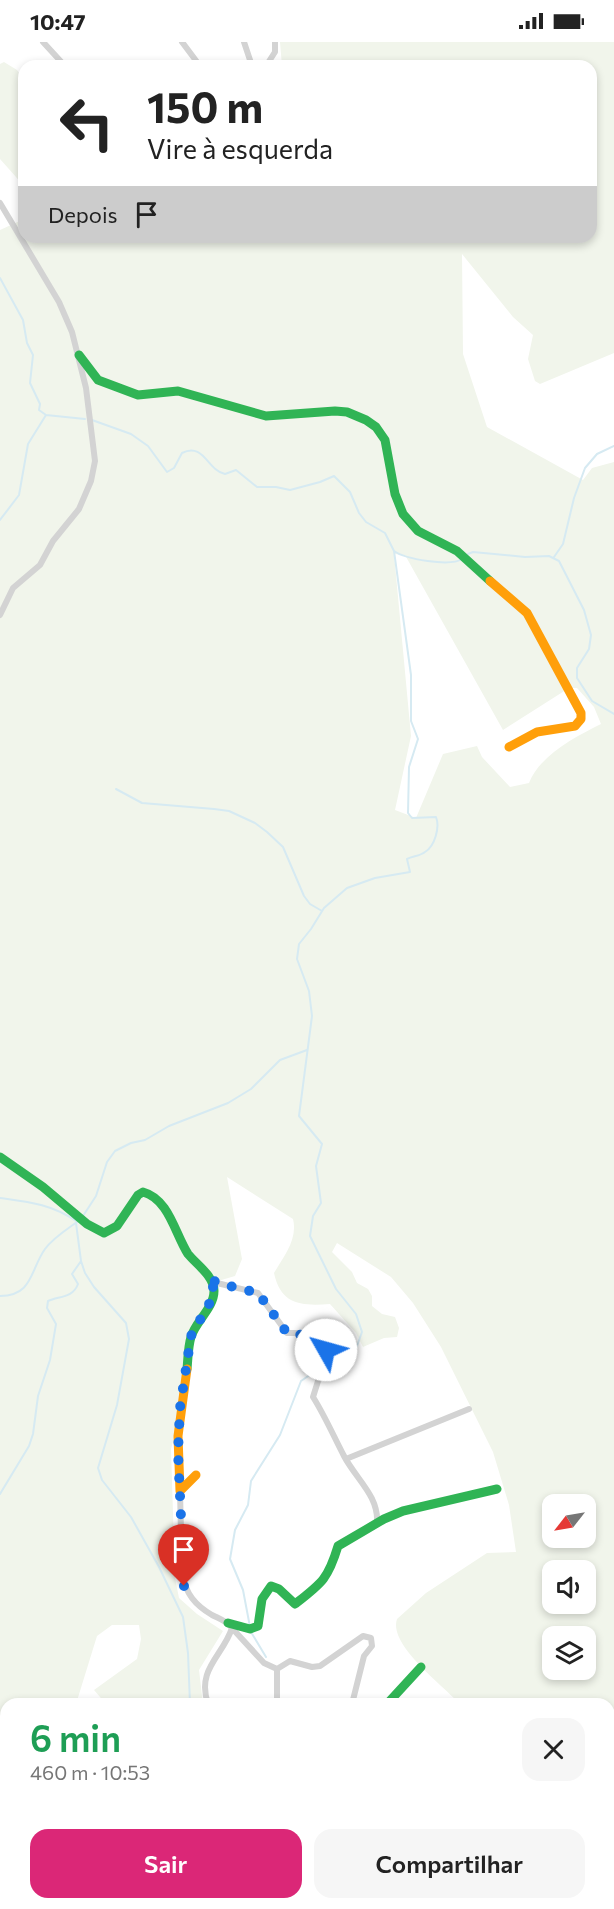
<!DOCTYPE html>
<html lang="pt">
<head>
<meta charset="utf-8">
<style>
	body { margin:0; font-family:Commissioner,sans-serif; background:#f6f6f6; color:#222; height:100vh; display:flex; flex-direction:column; font-size:22px; white-space:nowrap }
	* { box-sizing:border-box; margin:0 }
	p { font-size:20px; color:#767676 }
	.icon { flex:none; width:33px; height:33px; fill:none; stroke:currentColor; stroke-width:2; stroke-linecap:round; stroke-linejoin:round }
	.map { position:relative; flex:1; overflow:hidden }
	.side { position:absolute; left:0px; top:1656px; width:615px; height:212px; display:flex; flex-direction:column; background:#fff; border-radius:18px 18px 0 0; box-shadow:0 3px 9px #0003 }
	.side>* { flex:none }
	.guide { position:absolute; left:18px; top:18px; width:579px; height:183px; border-radius:18px; box-shadow:0 3px 9px #0003; background:#fff; color:#222; overflow:hidden }
	.needle { width:39px; rotate:239deg }
	.buttons { position:absolute; left:542px; top:1452px; display:grid; gap:12px }
	.buttons a { display:grid; place-items:center; width:54px; height:54px; border-radius:12px; background:#fff; box-shadow:0 3px 9px #0003; font-size:30px }
	.pin { position:absolute; display:grid; place-items:center; width:51px; height:51px; color:#fff; margin:-62px -26px; border-radius:50% 50% 50% 0; rotate:-45deg; box-shadow:0 0 6px #0007 }
	.pin .icon { rotate:45deg }
	.me { position:absolute; width:66px; margin:-33px; rotate:308deg; stroke-linejoin:round; filter:drop-shadow(0 0 4px #0008) }
	.turn { display:flex; align-items:center; gap:21px; height:126px; padding:0 30px; font-size:27px }
	.turn .icon { width:78px; height:78px; stroke-width:2.5 }
	.turn b { display:block; font-size:42px; line-height:51px }
	.then { display:flex; align-items:center; height:57px; padding:0 30px; background:#0003; gap:12px; font-size:22px }
	.round { display:grid; place-items:center; flex:none; width:63px; height:63px; border-radius:18px; background:#f6f6f6 }
	.head { display:flex; align-items:center; justify-content:space-between; height:102px; padding:0 30px }
	h1 { font-size:36px; font-weight:600; line-height:45px; color:#1e9e55 }
	.primary-button { display:flex; gap:12px; margin-top:auto; padding:12px 30px }
	.primary-button a { flex:1; height:69px; border-radius:18px; background:#db2777; color:#fff; font-size:24px; font-weight:600; line-height:69px; text-align:center }
	.primary-button a+a { background:#f6f6f6; color:#222 }
	.status { display:flex; justify-content:space-between; align-items:center; height:42px; padding:0 30px; background:#fff; direction:ltr }
	.status svg { height:16px; fill:currentColor }
	.map>svg:first-child { display:block }
</style>
</head>
<body>
<div class="status"><b>10:47</b><svg viewBox="0 0 49 12"><path d="M0 12V9h3v3zM5 12V6h3v6zM10 12V3h3v9zM15 12V0h3v12zM26 1h20v11H26zM47 4h2v5h-2z"/></svg></div>
<div class="map">
<svg width="614" height="1867" viewBox="0 0 614 1867">
	<rect width="100%" height="100%" fill="#fff"/>
	<path fill="#f1f5eb" fill-rule="evenodd" d="M280,0H614V311L540,342L535,339L528,317L533,293L513,275L462,212L463,312L487,385L583,438L592,426L614,420V1783L609,1784V1662H460C444,1644 388,1603 397,1577L426,1551L487,1511L516,1510L509,1463L493,1410L441,1305L413,1261L391,1235L337,1201L332,1210L352,1230L357,1241L368,1247L372,1254V1264L382,1272L395,1275L399,1286L397,1295L384,1296L363,1305L356,1291L330,1262C301,1264 281,1263 274,1231C284,1214 298,1197 293,1177L227,1135L242,1217L235,1234L218,1239L194,1282L181,1368L171,1407L175,1536L179,1556L197,1572L223,1589L199,1628L203,1662H106L94,1648L137,1617L141,1597L139,1583H112L97,1594L76,1662H6V1862H25L23,1867H0V188L24,177V195H591V24H282ZM394,512L405,513L503,688L569,646H577L594,665L601,682C575,695 540,713 529,741L510,745L482,715L477,704L443,712L416,776L395,768L411,694ZM552,1462H585V1496H552ZM552,1528H585V1562H552ZM552,1594H585V1628H552Z
		M4,20L17,28L24,38V144L0,117V22Z
		M399,1862H514V1867H396Z"/>
	<g fill="none" stroke-linecap="round" stroke-linejoin="round">
		<path stroke="#d6eaf2" stroke-width="2" d="M0,236L23,278L27,301L33,313L30,341L40,362L39,368L46,373L85,377
			M92,378L131,392L148,404L167,430L174,426L182,411C204,400 207,428 225,432L236,428L257,445H276L290,448L320,440L334,434L350,450L359,471L366,480L385,491L394,509L411,633V679L418,697L409,725L408,771L412,776L436,775C440,785 435,804 425,810C420,814 413,814 407,817L410,830L375,836L347,846L324,866L311,887L299,902L297,917L309,949L312,974L299,1074L322,1102L316,1124L321,1161L313,1174L310,1194L336,1247L356,1272L362,1290L357,1304L340,1326L332,1331L324,1330
			M0,478L19,453L28,402L46,373
			M394,509C405,517 450,525 462,517
			M468,512L473,510L525,515L549,514L559,519L584,568L591,593L589,607L577,626V636L592,659L614,672
			M554,515L563,502L574,456L585,426L597,412L614,404
			M116,747L142,761L214,767L229,769L255,781L267,790L283,805L304,854L310,862L322,869
			M0,1156C29,1160 51,1162 76,1179
			M83,1174L96,1154L107,1120L115,1109L131,1101L145,1098L169,1084L228,1061L251,1047L280,1018L307,1008
			M76,1181L81,1219L85,1231L94,1245L126,1281L129,1297L117,1363L98,1426L102,1438L131,1475L159,1525L183,1575L188,1611L190,1662
			M0,1254C33,1254 30,1228 45,1207C53,1196 66,1188 77,1180
			M0,1452L29,1404L33,1392L38,1354L50,1318L56,1282L47,1266L48,1259C59,1254 73,1256 78,1242L72,1232L81,1219
			M250,1585L243,1548L230,1517L235,1488L248,1463L251,1439L280,1393L301,1339L314,1330H318
			M251,1590L266,1615"/>
		<path stroke="#d3d3d3" stroke-width="6" d="M43,0L65,24
			M182,0L200,24
			M244,0L252,24
			M96,24L100,22L104,24
			M237,24L251,22
			M266,24L275,10V0
			M0,161L59,260L72,290L86,346L95,419L91,439L79,467L53,499L40,523L13,546L0,573
			M209,1235L217,1241L258,1251L287,1291H314L325,1301L324,1320L313,1355C325,1374 334,1395 344,1414C356,1437 379,1454 377,1481
			M346,1417L469,1367
			M180,1449L182,1532C186,1552 195,1563 212,1573C220,1577 227,1579 232,1586C223,1614 196,1627 208,1662
			M231,1585L264,1621L277,1627V1662
			M277,1627L290,1619L312,1625L320,1624L363,1594L371,1596L372,1604L364,1614L352,1662
			M609,1789L614,1787
			M261,1867V1862
			M520,1867V1862"/>
		<path stroke="#30b455" stroke-width="9" d="M79,313L98,338L138,353L178,349L266,374L335,369L347,370L366,378L376,385L385,398L395,452L403,472L418,489L457,509L490,539
			M0,1115L43,1145L87,1182L104,1191L117,1184L138,1153L143,1150C169,1157 175,1192 188,1212C197,1223 214,1234 214,1249C214,1266 195,1280 191,1295C188,1305 188,1317 187,1327
			M228,1581L250,1587L258,1584L262,1557L271,1544L279,1547L295,1562C322,1541 328,1537 338,1504L384,1477L403,1469L497,1447
			M387,1662L421,1625"/>
		<path stroke="#ff9f0a" stroke-width="9" d="M490,539L527,571L581,671V677L575,684L537,690L509,705
			M187,1327L178,1394L180,1449L196,1433"/>
	</g>
	<g fill="none" stroke-linecap="round" stroke-linejoin="round">
		<path stroke="#1a73e8" stroke-width="10" stroke-dasharray="0 18" d="M184,1544L182,1533V1497L178,1410L180,1366L191,1294L213,1255V1243L209,1235L217,1241L258,1251L287,1291L297,1293L314,1292L325,1301L326,1308"/>
	</g>
</svg>
<div class="buttons">
<a><svg class="needle" viewBox="-14 -14 28 28"><path d="M0-13l5 13h-10z" fill="#e53935"/><path d="M0 13l5-13h-10z" fill="#767676"/></svg></a>
<a><svg class="icon" aria-label="sound" viewBox="0 0 24 24"><path d="M4 9h4l5-4v14l-5-4H4zM17 9q2 3 0 6"/></svg></a>
<a><svg class="icon" aria-label="layers" viewBox="0 0 24 24"><path d="M12 4l9 5-9 5-9-5zM3 14l9 5 9-5"/></svg></a>
</div>
<div class="pin" style="left:184px;top:1544px;background:#d93025"><svg class="icon" aria-label="arrive" viewBox="0 0 24 24"><path d="M6 21V4h12l-3 4 3 4H6"/></svg></div>
<svg class="me" style="left:326px;top:1308px" viewBox="-20 -20 40 40"><circle r="19" fill="#fff"/><path d="M0-13L10 11 0 6-10 11z" fill="#1a73e8"/></svg>
<div class="guide">
<div class="turn"><svg class="icon" aria-label="left" viewBox="0 0 24 24"><path d="M17 20v-9H6M10 6l-5 5 5 5"/></svg><div><b>150 m</b>Vire à esquerda</div></div>
<div class="then">Depois<svg class="icon" aria-label="arrive" viewBox="0 0 24 24"><path d="M6 21V4h12l-3 4 3 4H6"/></svg></div>
</div>
<section class="side">
<div class="head"><div><h1>6 min</h1><p>460 m · 10:53</p></div><a class="round"><svg class="icon" aria-label="close" viewBox="0 0 24 24"><path d="M6 6l12 12M18 6L6 18"/></svg></a></div>
<div class="primary-button"><a>Sair</a><a>Compartilhar</a></div>
</section>
</div>
</body>
</html>
